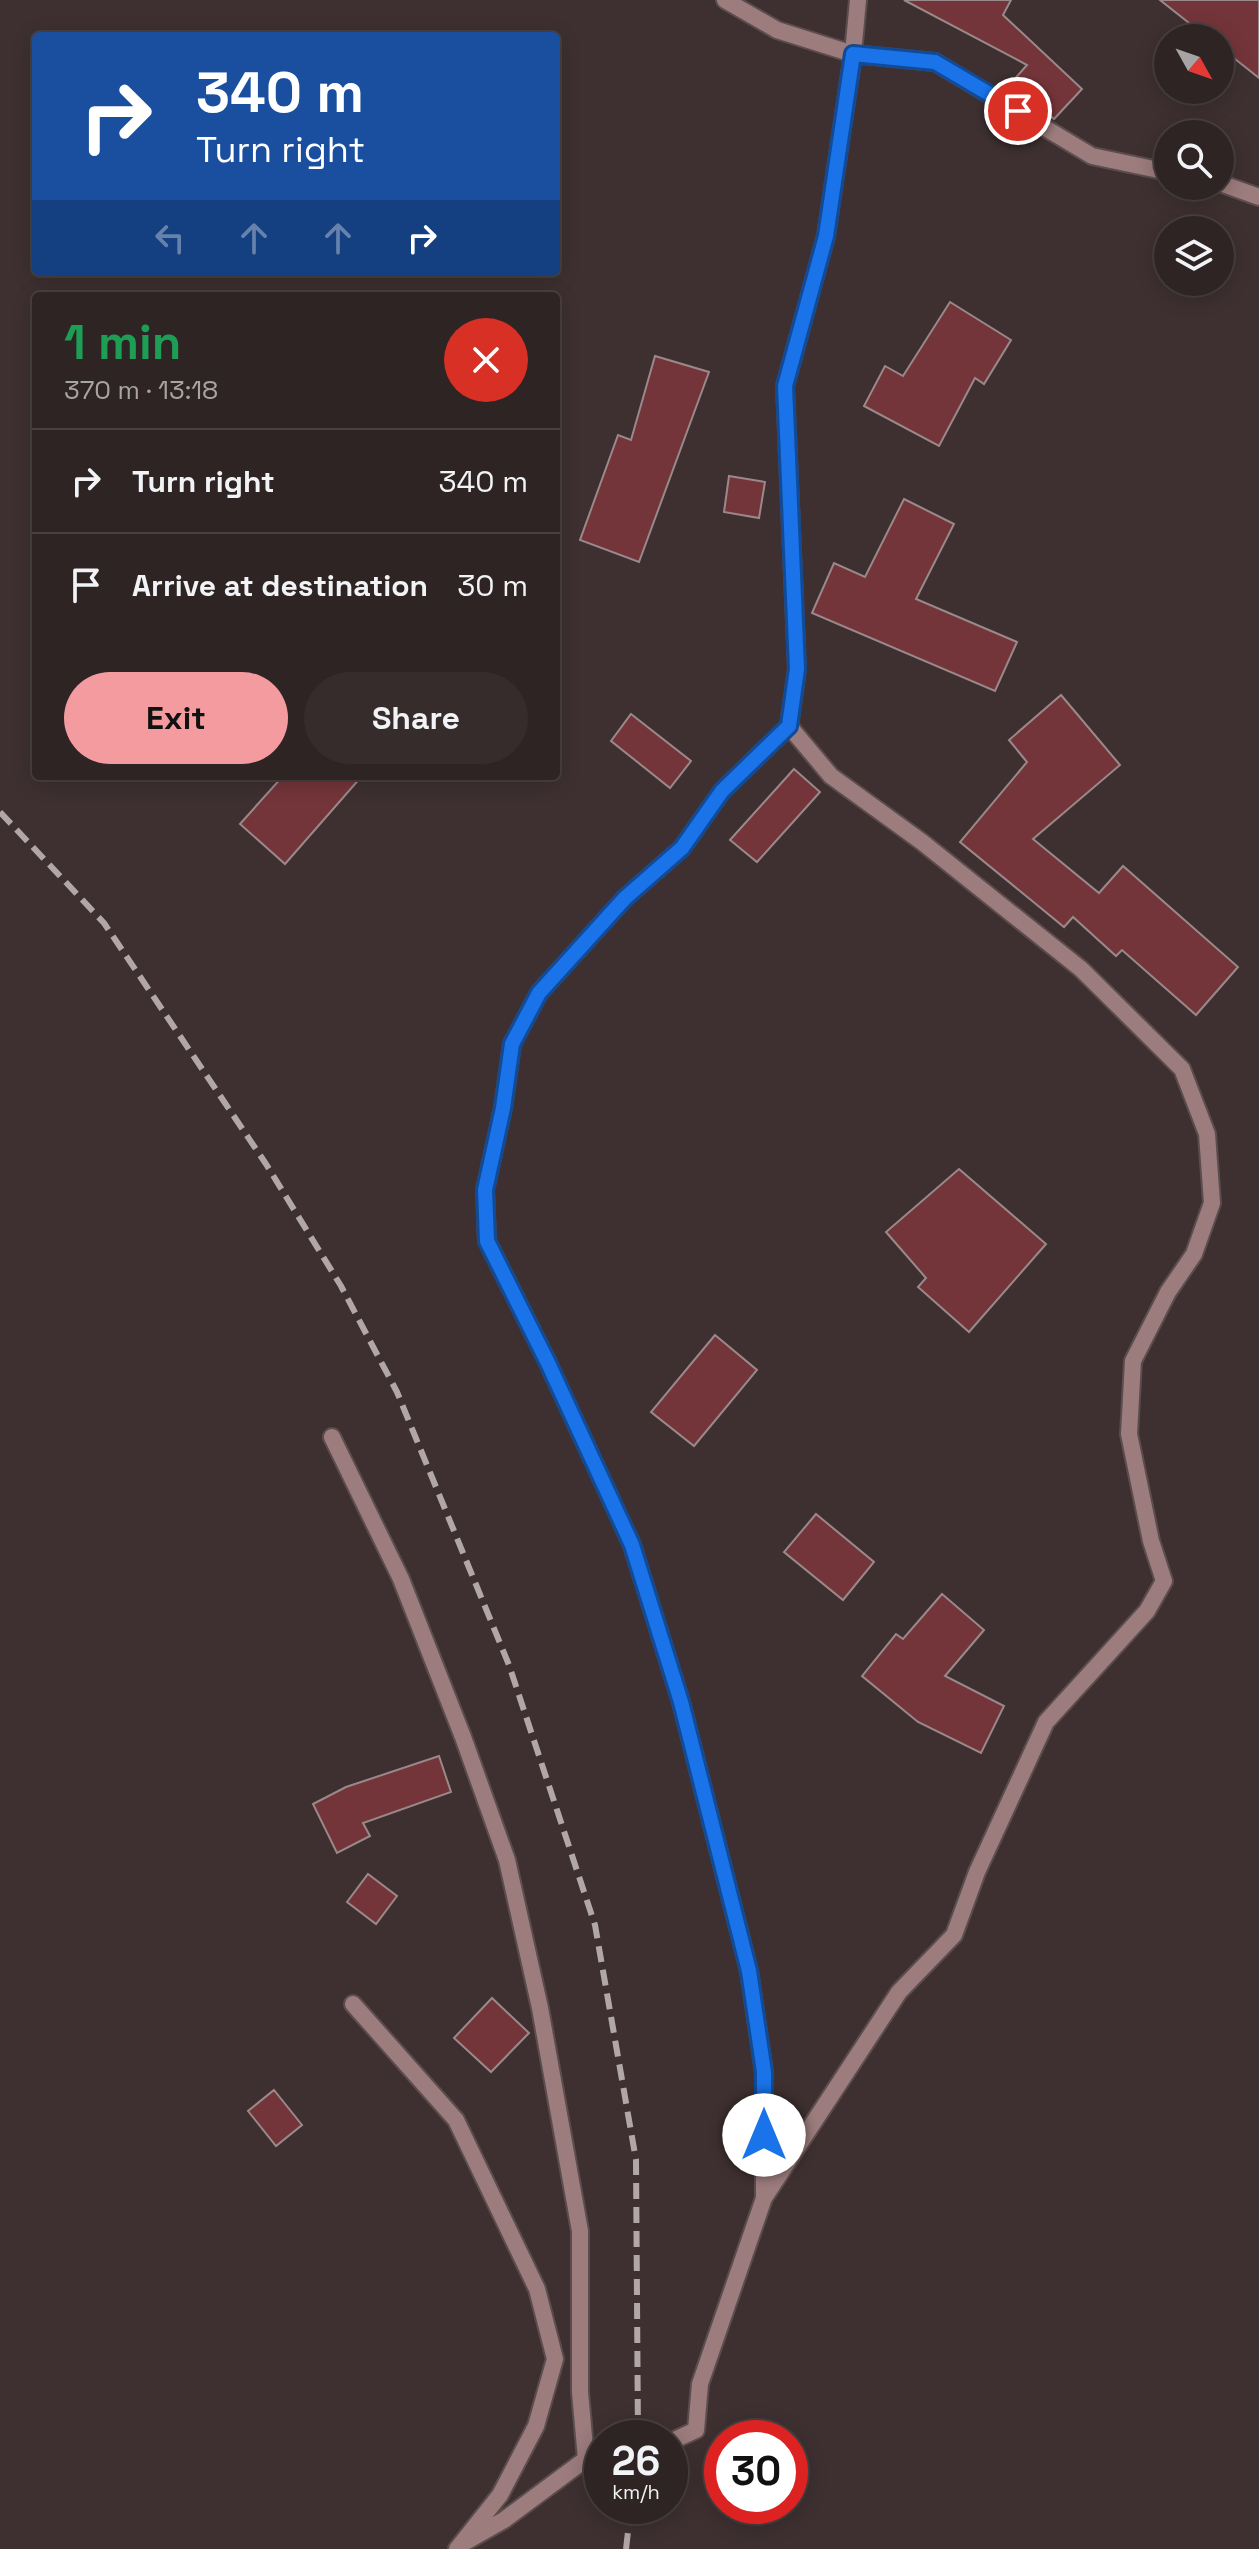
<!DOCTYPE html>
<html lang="en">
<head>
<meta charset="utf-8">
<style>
	body { margin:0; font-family:"Space Grotesk",sans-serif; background:#362c2c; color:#f1f3f6; height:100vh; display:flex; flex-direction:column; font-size:30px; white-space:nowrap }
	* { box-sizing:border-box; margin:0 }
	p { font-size:26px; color:#a7a4a6 }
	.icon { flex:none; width:44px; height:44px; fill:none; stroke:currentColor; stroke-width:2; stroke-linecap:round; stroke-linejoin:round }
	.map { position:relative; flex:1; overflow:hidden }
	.drawer { position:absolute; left:32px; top:292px; width:528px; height:488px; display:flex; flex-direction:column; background:#2e2424; border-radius:8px; box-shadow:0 4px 20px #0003,0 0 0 2px #494141 }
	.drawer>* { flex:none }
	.banner { position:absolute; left:32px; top:32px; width:528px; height:244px; border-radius:8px; box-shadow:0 4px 20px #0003,0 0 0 2px #494141; background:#1a4fa0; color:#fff; overflow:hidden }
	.needle { width:52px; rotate:130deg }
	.buttons { position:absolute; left:1154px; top:24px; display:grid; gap:16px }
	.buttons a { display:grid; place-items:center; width:80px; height:80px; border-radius:50%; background:#2e2424; box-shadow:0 4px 20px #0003,0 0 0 2px #494141; font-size:40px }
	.speed { position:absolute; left:584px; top:2420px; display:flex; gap:16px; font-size:40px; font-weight:700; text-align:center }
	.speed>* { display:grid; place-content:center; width:104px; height:104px; border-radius:50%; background:#2e2424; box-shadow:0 4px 20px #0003,0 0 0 2px #494141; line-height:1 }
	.speed small { font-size:20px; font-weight:400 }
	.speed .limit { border:12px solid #d22; background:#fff; color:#111 }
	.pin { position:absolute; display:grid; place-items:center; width:68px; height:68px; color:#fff; margin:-34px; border:4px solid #fff; border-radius:50%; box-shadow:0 2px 8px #0007 }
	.me { position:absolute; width:88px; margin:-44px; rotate:0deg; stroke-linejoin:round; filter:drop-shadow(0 0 6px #0008) }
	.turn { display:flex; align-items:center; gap:28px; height:168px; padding:0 32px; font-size:36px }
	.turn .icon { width:104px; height:104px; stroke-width:2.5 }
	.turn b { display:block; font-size:56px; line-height:68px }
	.lanes { display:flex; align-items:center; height:76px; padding:0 32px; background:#0003; justify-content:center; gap:40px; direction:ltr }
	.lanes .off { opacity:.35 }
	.round { display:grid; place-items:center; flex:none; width:84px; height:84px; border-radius:42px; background:#362c2c }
	.headline { display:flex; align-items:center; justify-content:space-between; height:136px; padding:0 32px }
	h1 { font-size:48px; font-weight:600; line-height:60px; color:#1e9e55 }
	.button { display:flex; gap:16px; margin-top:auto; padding:16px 32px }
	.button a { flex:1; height:92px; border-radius:48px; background:#f49b9f; color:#111; font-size:32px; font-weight:600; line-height:92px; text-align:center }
	.button a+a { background:#362c2c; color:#f1f3f6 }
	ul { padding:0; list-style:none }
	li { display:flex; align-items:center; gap:24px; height:104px; padding:0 32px; border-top:2px solid #494141 }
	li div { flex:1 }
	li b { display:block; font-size:30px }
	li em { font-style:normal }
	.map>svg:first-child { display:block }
</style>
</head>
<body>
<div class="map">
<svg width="1259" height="2549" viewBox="0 0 1259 2549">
	<rect width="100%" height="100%" fill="#3e3030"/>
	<path fill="#74353a" stroke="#9a898a" stroke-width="2" d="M904,0H1011L1003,15L1082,89L1054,119L1012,82L1027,65Z
		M1160,0H1259V78L1220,47V38H1208Z
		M950,302L1011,340L984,384L975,378L939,446L864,406L885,366L903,376Z
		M655,356L709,372L639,562L580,540L618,435L631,440Z
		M729,476L765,482L759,518L724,512Z
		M904,499L954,524L916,599L1017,642L995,691L812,613L834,563L865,577Z
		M1061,695L1120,765L1033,839L1099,893L1123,866L1238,967L1196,1015L1122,950L1116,956L1073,917L1064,927L960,842L1027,762L1009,740Z
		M631,714L691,761L670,788L611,741Z
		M794,769L820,792L757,862L730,840Z
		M283,776H362L285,864L240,824Z
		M959,1169L1046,1244L969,1332L918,1287L926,1278L886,1232Z
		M715,1335L757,1370L694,1446L651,1412Z
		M816,1514L874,1562L843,1600L784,1552Z
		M942,1594L984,1630L945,1676L1004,1706L981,1753L918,1722L862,1676L896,1634L903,1639Z
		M439,1756L451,1792L363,1823L370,1836L337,1853L313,1804L346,1787Z
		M368,1874L397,1896L376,1924L347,1902Z
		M492,1998L529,2033L491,2072L454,2038Z
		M274,2090L302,2125L276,2146L248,2111Z"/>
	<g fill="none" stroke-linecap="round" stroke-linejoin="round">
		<defs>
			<path id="lane" d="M725,0L777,30L853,54"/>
			<path id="street" d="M853,54L935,62L1092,156L1168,172
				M1220,183L1259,197
				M332,1437L401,1579L463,1737L507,1860L540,2008L580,2231V2392L586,2459
				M353,2004L456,2120L537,2289L555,2359L536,2426L500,2495L457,2549
				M764,2197V2072L749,1971L681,1702L632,1545L548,1363L487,1241L485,1190L503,1108L512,1044L539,993L625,898L682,848L722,791L789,726
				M670,2442L696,2430L700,2384L764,2198L899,1992L954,1935L977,1872L1046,1722L1147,1611L1164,1581L1151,1541L1129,1434L1133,1361L1168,1292L1194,1254L1212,1203L1207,1134L1182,1069L1081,969L922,842L831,776L789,726L797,669L785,386L826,236L853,54L858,0
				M467,2541L504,2520L586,2459L602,2455"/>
		</defs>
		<use href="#lane" stroke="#5b4d4d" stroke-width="20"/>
		<use href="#street" stroke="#5b4d4d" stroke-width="20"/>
		<use href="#lane" stroke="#9c7c7d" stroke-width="16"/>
		<use href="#street" stroke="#9c7c7d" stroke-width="16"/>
		<path stroke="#b2a7a7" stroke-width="6" stroke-dasharray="16 8" stroke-linecap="butt" d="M0,812L104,923L266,1164L341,1286L397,1392L509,1665L595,1925L636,2160L638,2438
			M626,2549L631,2506"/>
	</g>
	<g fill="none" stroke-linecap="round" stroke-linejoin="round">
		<defs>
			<path id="route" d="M764,2135V2072L749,1971L681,1702L632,1545L548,1363L487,1241L485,1190L503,1108L512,1044L539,993L625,898L682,848L722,791L789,726L797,669L785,386L826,236L853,54L935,62L1018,111"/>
		</defs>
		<use href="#route" stroke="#114b97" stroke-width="20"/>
		<use href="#route" stroke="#1a73e8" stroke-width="14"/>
	</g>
</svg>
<div class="buttons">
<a><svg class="needle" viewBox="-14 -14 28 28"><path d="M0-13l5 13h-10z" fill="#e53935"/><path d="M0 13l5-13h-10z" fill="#a7a4a6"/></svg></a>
<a><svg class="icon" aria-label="search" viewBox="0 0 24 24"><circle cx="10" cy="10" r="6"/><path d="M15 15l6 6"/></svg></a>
<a><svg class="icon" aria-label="layers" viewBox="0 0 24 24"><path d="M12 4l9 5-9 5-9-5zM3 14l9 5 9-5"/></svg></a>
</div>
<div class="speed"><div>26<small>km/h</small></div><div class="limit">30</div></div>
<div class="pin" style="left:1018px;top:111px;background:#d93025"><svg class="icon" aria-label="arrive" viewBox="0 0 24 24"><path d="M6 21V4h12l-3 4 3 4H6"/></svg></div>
<svg class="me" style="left:764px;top:2135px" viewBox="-20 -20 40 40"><circle r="19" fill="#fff"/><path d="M0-13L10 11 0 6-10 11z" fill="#1a73e8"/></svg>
<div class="banner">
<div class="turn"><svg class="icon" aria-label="right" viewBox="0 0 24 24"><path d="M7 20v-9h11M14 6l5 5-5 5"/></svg><div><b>340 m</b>Turn right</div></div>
<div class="lanes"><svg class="icon off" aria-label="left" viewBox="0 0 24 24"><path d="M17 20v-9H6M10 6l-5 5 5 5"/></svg><svg class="icon off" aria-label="ahead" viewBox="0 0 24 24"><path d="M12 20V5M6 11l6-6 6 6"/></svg><svg class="icon off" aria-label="ahead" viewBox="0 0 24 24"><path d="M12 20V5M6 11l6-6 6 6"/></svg><svg class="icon" aria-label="right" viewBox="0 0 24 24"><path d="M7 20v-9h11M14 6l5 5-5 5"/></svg></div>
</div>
<section class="drawer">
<div class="headline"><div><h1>1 min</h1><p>370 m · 13:18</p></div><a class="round" style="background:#d93025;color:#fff"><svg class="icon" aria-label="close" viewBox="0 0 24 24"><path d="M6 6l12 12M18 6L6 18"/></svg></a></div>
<ul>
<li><svg class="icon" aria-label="right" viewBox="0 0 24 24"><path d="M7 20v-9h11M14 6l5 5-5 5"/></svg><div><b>Turn right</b></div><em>340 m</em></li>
<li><svg class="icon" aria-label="arrive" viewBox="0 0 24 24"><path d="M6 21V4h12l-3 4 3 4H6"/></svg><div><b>Arrive at destination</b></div><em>30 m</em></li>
</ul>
<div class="button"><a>Exit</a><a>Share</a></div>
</section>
</div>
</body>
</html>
